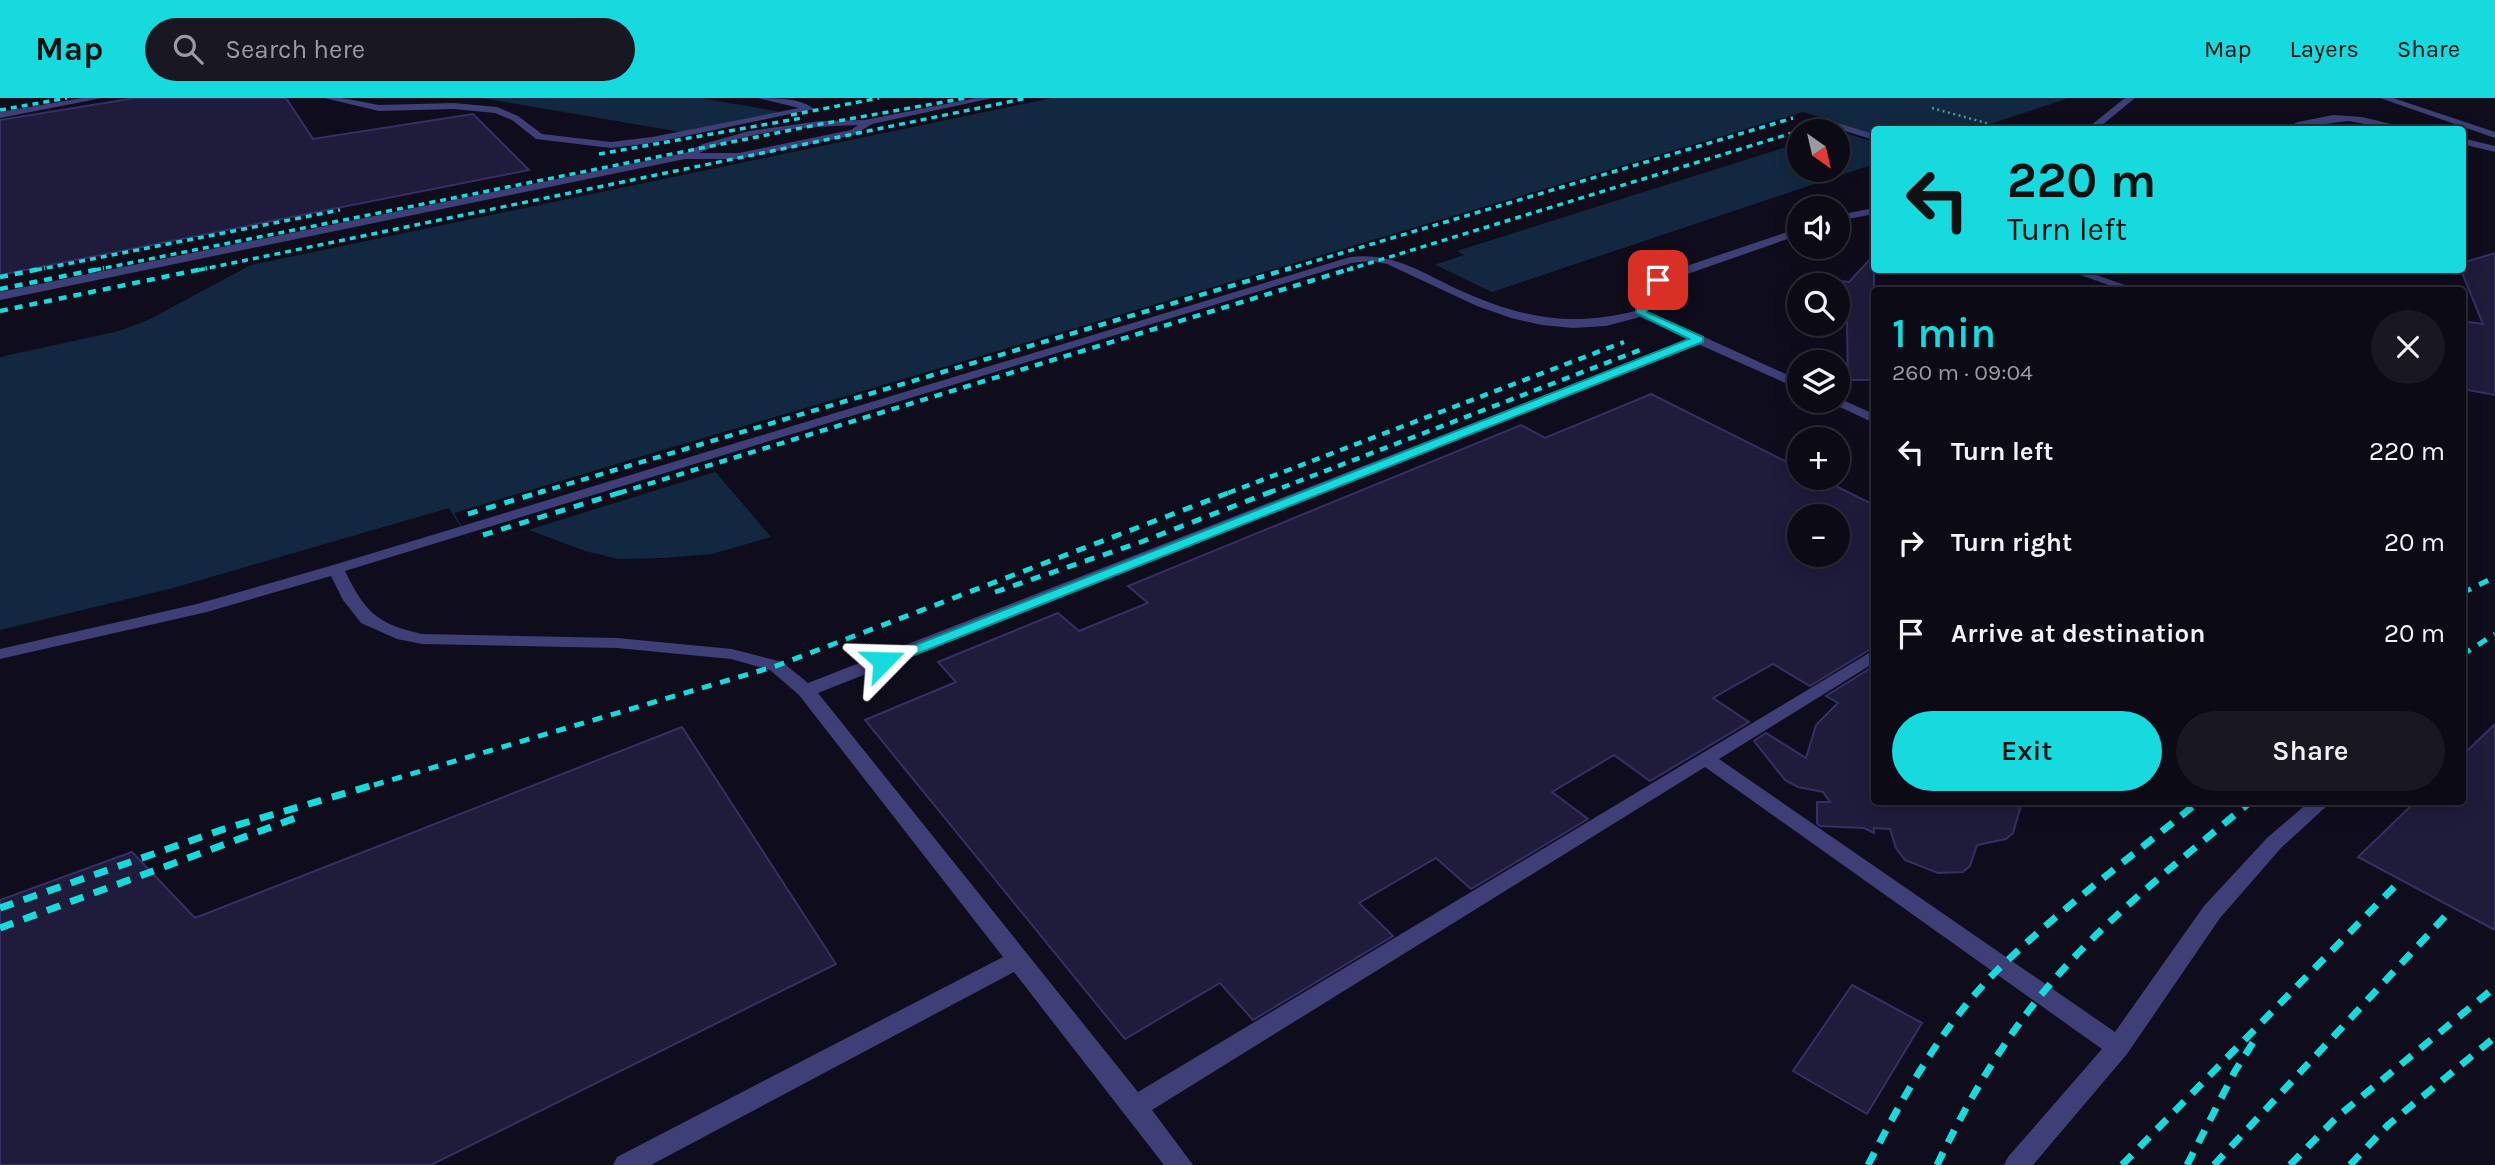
<!DOCTYPE html>
<html lang="en">
<head>
<meta charset="utf-8">
<style>
	body { margin:0; font-family:Karla,sans-serif; background:#191822; color:#f1f3f6; height:100vh; display:flex; flex-direction:column; font-size:26px; white-space:nowrap }
	* { box-sizing:border-box; margin:0 }
	p { font-size:23px; color:#9a9aa0 }
	.icon { flex:none; width:38px; height:38px; fill:none; stroke:currentColor; stroke-width:2; stroke-linecap:round; stroke-linejoin:round }
	.map { position:relative; flex:1; overflow:hidden }
	.side { position:absolute; left:1871px; top:189px; width:595px; height:518px; display:flex; flex-direction:column; background:#0b0a15; border-radius:7px; box-shadow:0 4px 18px #0003,0 0 0 2px #2b2b34 }
	.side>* { flex:none }
	.top-card { position:absolute; left:1871px; top:28px; width:595px; height:147px; border-radius:7px; box-shadow:0 4px 18px #0003,0 0 0 2px #2b2b34; background:#16dadd; color:#111; overflow:hidden }
	.needle { width:46px; rotate:146deg }
	.controls { position:absolute; left:1787px; top:21px; display:grid; gap:14px }
	.controls a { display:grid; place-items:center; width:63px; height:63px; border-radius:50%; background:#0b0a15; box-shadow:0 4px 18px #0003,0 0 0 2px #2b2b34; font-size:35px }
	.pin { position:absolute; display:grid; place-items:center; width:60px; height:60px; color:#fff; margin:-30px; border-radius:14px; box-shadow:0 4px 10px #0006 }
	.me { position:absolute; width:77px; margin:-38px; rotate:68deg; stroke-linejoin:round; filter:drop-shadow(0 0 5px #0008) }
	.turn { display:flex; align-items:center; gap:24px; height:147px; padding:0 21px; font-size:32px }
	.turn .icon { width:91px; height:91px; stroke-width:2.5 }
	.turn b { display:block; font-size:49px; line-height:60px }
	.round { display:grid; place-items:center; flex:none; width:74px; height:74px; border-radius:37px; background:#191822 }
	.headline { display:flex; align-items:center; justify-content:space-between; height:119px; padding:0 21px }
	h1 { font-size:42px; font-weight:600; line-height:52px; color:#16dadd }
	.action { display:flex; gap:14px; margin-top:auto; padding:14px 21px }
	.action a { flex:1; height:80px; border-radius:42px; background:#16dadd; color:#111; font-size:28px; font-weight:600; line-height:80px; text-align:center }
	.action a+a { background:#191822; color:#f1f3f6 }
	ul { padding:0; list-style:none }
	li { display:flex; align-items:center; gap:21px; height:91px; padding:0 21px }
	li div { flex:1 }
	li b { display:block; font-size:26px }
	li em { font-style:normal }
	header { display:flex; align-items:center; gap:42px; box-sizing:border-box; height:98px; padding:0 35px; background:#16dadd; color:#111 }
	header strong { font-size:33px }
	nav { display:flex; gap:38px; margin-inline-start:auto; font-size:24px }
	.search { width:490px; height:63px; background:#191822; display:flex; align-items:center; gap:18px; box-sizing:border-box; padding:0 24px; border-radius:38px; color:#9a9aa0; font-size:26px }
	.map>svg:first-child { display:block }
</style>
</head>
<body>
<header>
<strong>Map</strong>
<div class="search"><svg class="icon" aria-label="search" viewBox="0 0 24 24"><circle cx="10" cy="10" r="6"/><path d="M15 15l6 6"/></svg>Search here</div>
<nav><a>Map</a><a>Layers</a><a>Share</a></nav>
</header>
<div class="map">
<svg width="2495" height="1067" viewBox="0 0 2495 1067">
	<rect width="100%" height="100%" fill="#0f0d1c"/>
	<path fill="#122840" fill-rule="evenodd" d="M482,0H701L781,14L681,34Z
		M1052,0H2069L1975,31L1874,32V66L1492,194L1379,140L690,344L771,439L712,456L663,460L618,461L585,453L529,432L473,449L449,410L173,490L0,532V259L119,233L148,222L251,167ZM1799,33H1838V72H1799Z"/>
	<path fill="#0f0d1c" d="M1803,14L1874,36V44L1838,33H1799V45L1457,153L1464,157L1434,167L1379,140Z
		M689,344L715,374L473,449L454,415Z"/>
	<path fill="#1f1b3b" stroke="#362f65" stroke-width="2" fill-rule="evenodd" d="M135,0H286L313,41L473,16L529,72L0,177V22Z
		M2495,155V297L2462,291V223L2483,226L2461,172L2462,165Z
		M1874,157V282H1848L1847,224H1838V187H1815L1828,182L1849,184Z
		M1651,296L1799,370V380H1820L1874,407V549L1810,588L1773,566L1713,600L1749,624L1650,683L1614,657L1552,694L1588,721L1471,791L1436,760L1359,805L1393,838L1253,922L1220,885L1125,941L865,622L956,584L938,564L1058,515L1079,533L1148,505L1128,488L1521,327L1545,340ZM1799,418H1838V457H1799Z
		M1874,568V704H2022L2013,735L2006,741L1977,747L1970,768L1963,774L1938,775L1905,762L1896,750L1890,731L1874,730V735L1864,730L1820,728L1817,725V704H1830L1823,694L1798,689L1785,682L1754,643L1766,635L1806,660L1816,627L1838,605L1826,598Z
		M2495,626V832L2358,759L2415,704H2462V658Z
		M682,629L836,866L431,1067H0V802L132,754L195,820Z
		M1852,887L1922,925L1867,1016L1793,973Z"/>
	<g fill="none" stroke-linecap="round" stroke-linejoin="round">
		<path stroke="#38a394" stroke-width="2.5" stroke-dasharray="2 3.5" stroke-linecap="butt" d="M1932,10L1990,26"/>
		<path fill="#3d3f76" fill-rule="evenodd" d="M82,0H102L0,20V14Z
			M324,0H342L379,7L454,5L497,9L518,18L542,36L611,44L652,39L799,10L758,0C774,0 801,0 814,11L652,45L611,50L536,41L512,22L495,15L454,11L379,13Z
			M976,0H993L872,26L854,37L739,61H685L0,202V194L685,55L703,46L749,33L820,23L865,22ZM858,27L851,32L739,55H699C747,32 805,29 858,27Z
			M2125,0H2135L2096,32H2085Z
			M2380,0H2393L2495,34V40Z
			M2333,17L2362,19L2416,32H2398L2348,23L2280,32L2298,24Z
			M1835,24L1874,36V42L1832,29L1830,27Z
			M2462,40L2495,48V54L2462,46Z
			M1874,110V116L1838,123V117Z
			M1799,130V137L1662,185L1649,194L1647,213L1799,282V291L1698,246L818,595L1138,994L1874,552V565L1719,661L2115,934L2204,808L2267,740L2309,704H2331L2281,750L2220,820L2127,956L2033,1067H2004L2008,1059L2102,951L1705,669L1152,1012L1193,1067H1164L1014,874L651,1067H613L617,1059L1003,859L799,597L770,572L731,561L617,550L422,546L397,541L361,525L343,502L331,478L207,514L0,561V551L197,506L330,468L1350,159C1393,154 1419,173 1457,191C1519,219 1568,230 1635,213L1637,193L1654,179ZM1370,163L1387,166L1477,208L1511,220L1542,227L1573,230L1606,228L1640,219L1688,241L808,585L782,564L732,551L617,540L422,536C377,526 365,514 345,473L1351,165Z
			M2066,172H2082L2139,192H2123Z
			M1838,300L1874,316V325L1827,303H1838Z"/>
		<path stroke="#16dadd" stroke-width="3.5" stroke-dasharray="6 5" stroke-linecap="butt" d="M0,12L67,0
			M791,17L879,0
			M1799,33L1819,27
			M599,56L802,20
			M36,172L340,112
			M95,172L821,26L966,0
			M199,172L1027,0
			M1285,172L1793,20
			M1347,172L1799,33"/>
		<path stroke="#16dadd" stroke-width="4.5" stroke-dasharray="8 7" stroke-linecap="butt" d="M0,179L45,170
			M0,191L104,170
			M0,213L207,170
			M538,395L1291,170
			M619,395L1353,170
			M1228,395L1624,244
			M1268,395L1640,252"/>
		<path stroke="#16dadd" stroke-width="5" stroke-dasharray="10 9" stroke-linecap="butt" d="M468,416L544,393
			M483,437L625,393
			M995,494L1141,444L1273,393
			M2462,495L2495,479
			M2462,557L2495,536
			M374,687L776,568L1233,393"/>
		<path stroke="#16dadd" stroke-width="7" stroke-dasharray="14 11" stroke-linecap="butt" d="M0,810L224,731L380,685
			M0,830L298,719
			M1868,1067C1906,993 1947,918 2009,861C2068,805 2135,756 2198,704
			M1937,1067C1967,1004 2002,944 2046,891C2105,820 2180,763 2250,704
			M2122,1067L2400,783
			M2187,1067L2235,973L2254,943
			M2214,1067L2452,811
			M2290,1067L2337,1019L2495,889
			M2350,1067L2388,1027L2495,939"/>
	</g>
	<path fill="#16dadd" stroke="#0e8e90" stroke-width="2" d="M1654,180L1664,182L1648,195L1647,214L1703,239V244L889,567H877L875,563L1689,241L1636,215L1637,193Z"/>
</svg>
<div class="controls">
<a><svg class="needle" viewBox="-14 -14 28 28"><path d="M0-13l5 13h-10z" fill="#e53935"/><path d="M0 13l5-13h-10z" fill="#9a9aa0"/></svg></a>
<a><svg class="icon" aria-label="sound" viewBox="0 0 24 24"><path d="M4 9h4l5-4v14l-5-4H4zM17 9q2 3 0 6"/></svg></a>
<a><svg class="icon" aria-label="search" viewBox="0 0 24 24"><circle cx="10" cy="10" r="6"/><path d="M15 15l6 6"/></svg></a>
<a><svg class="icon" aria-label="layers" viewBox="0 0 24 24"><path d="M12 4l9 5-9 5-9-5zM3 14l9 5 9-5"/></svg></a>
<a>+</a>
<a>−</a>
</div>
<div class="pin" style="left:1658px;top:182px;background:#d93025"><svg class="icon" aria-label="arrive" viewBox="0 0 24 24"><path d="M6 21V4h12l-3 4 3 4H6"/></svg></div>
<svg class="me" style="left:883px;top:563px" viewBox="-20 -20 40 40"><path d="M0-17L14 15 0 8-14 15z" fill="#16dadd" stroke="#fff" stroke-width="4"/></svg>
<div class="top-card">
<div class="turn"><svg class="icon" aria-label="left" viewBox="0 0 24 24"><path d="M17 20v-9H6M10 6l-5 5 5 5"/></svg><div><b>220 m</b>Turn left</div></div>
</div>
<section class="side">
<div class="headline"><div><h1>1 min</h1><p>260 m · 09:04</p></div><a class="round"><svg class="icon" aria-label="close" viewBox="0 0 24 24"><path d="M6 6l12 12M18 6L6 18"/></svg></a></div>
<ul>
<li><svg class="icon" aria-label="left" viewBox="0 0 24 24"><path d="M17 20v-9H6M10 6l-5 5 5 5"/></svg><div><b>Turn left</b></div><em>220 m</em></li>
<li><svg class="icon" aria-label="right" viewBox="0 0 24 24"><path d="M7 20v-9h11M14 6l5 5-5 5"/></svg><div><b>Turn right</b></div><em>20 m</em></li>
<li><svg class="icon" aria-label="arrive" viewBox="0 0 24 24"><path d="M6 21V4h12l-3 4 3 4H6"/></svg><div><b>Arrive at destination</b></div><em>20 m</em></li>
</ul>
<div class="action"><a>Exit</a><a>Share</a></div>
</section>
</div>
</body>
</html>
